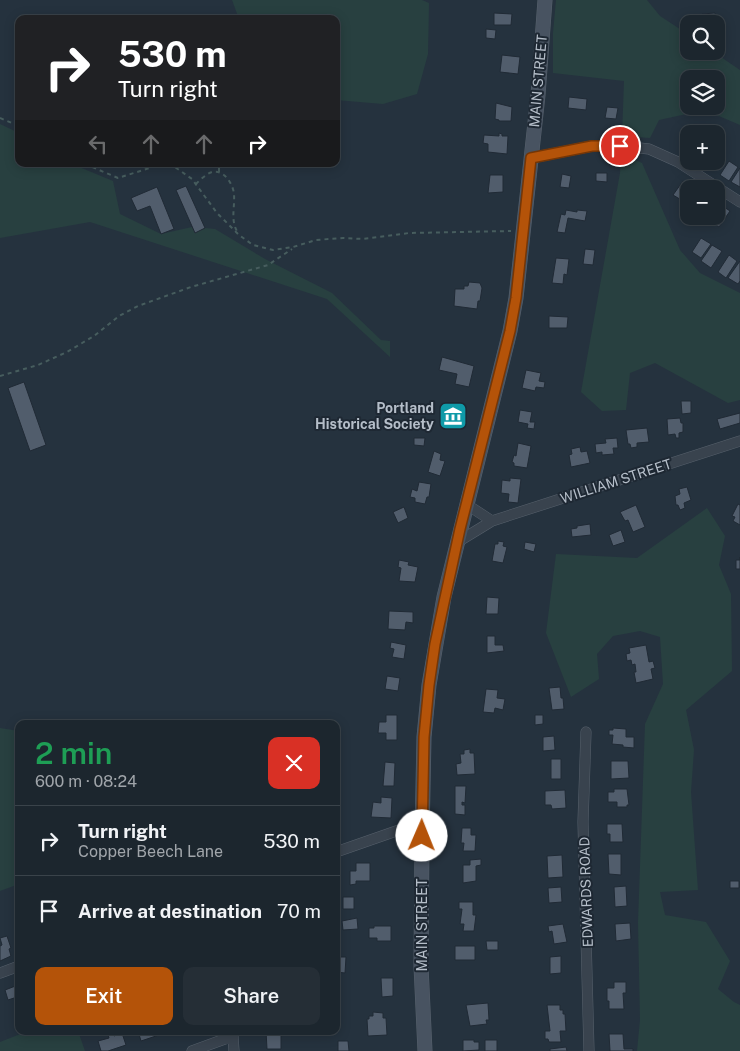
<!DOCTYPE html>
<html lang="en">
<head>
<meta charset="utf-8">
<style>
	body { margin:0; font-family:"Public Sans",sans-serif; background:#252e36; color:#f1f3f6; height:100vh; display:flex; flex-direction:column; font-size:19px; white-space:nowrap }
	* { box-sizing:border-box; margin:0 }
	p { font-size:16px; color:#a0a5aa }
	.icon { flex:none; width:28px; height:28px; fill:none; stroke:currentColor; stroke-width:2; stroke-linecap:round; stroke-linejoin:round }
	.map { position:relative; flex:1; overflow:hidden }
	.details { position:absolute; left:15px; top:720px; width:325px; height:315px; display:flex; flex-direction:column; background:#1c262e; border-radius:10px; box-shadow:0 2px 12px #0003,0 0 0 1px #3a434a }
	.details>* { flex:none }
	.hud { position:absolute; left:15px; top:15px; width:325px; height:152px; border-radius:10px; box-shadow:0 2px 12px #0003,0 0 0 1px #3a434a; background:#202124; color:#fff; overflow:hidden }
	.fabs { position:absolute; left:680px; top:15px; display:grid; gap:10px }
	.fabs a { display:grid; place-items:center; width:45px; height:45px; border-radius:10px; background:#1c262e; box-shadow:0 2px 12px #0003,0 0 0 1px #3a434a; font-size:25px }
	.pin { position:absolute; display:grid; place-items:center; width:42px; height:42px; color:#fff; margin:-21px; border:2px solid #fff; border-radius:50%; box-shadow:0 1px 5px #0007 }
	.me { position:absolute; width:55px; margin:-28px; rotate:1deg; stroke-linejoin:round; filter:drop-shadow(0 0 4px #0008) }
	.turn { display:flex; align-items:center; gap:18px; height:105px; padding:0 20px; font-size:22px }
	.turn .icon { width:65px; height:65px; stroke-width:2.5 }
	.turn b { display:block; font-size:35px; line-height:42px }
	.lanes { display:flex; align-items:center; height:48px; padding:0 20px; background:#0003; justify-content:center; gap:25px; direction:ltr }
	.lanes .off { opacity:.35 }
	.round { display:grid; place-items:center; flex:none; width:52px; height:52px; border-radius:10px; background:#252e36 }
	.overview { display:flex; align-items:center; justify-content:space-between; height:85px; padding:0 20px }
	h1 { font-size:30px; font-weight:600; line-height:38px; color:#1e9e55 }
	.cta { display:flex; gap:10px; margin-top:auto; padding:10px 20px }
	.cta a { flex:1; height:58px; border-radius:10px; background:#b45309; color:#fff; font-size:20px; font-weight:600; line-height:58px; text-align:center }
	.cta a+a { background:#252e36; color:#f1f3f6 }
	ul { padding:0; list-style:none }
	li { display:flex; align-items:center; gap:15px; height:70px; padding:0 20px; border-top:1px solid #3a434a }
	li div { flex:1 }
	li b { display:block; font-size:19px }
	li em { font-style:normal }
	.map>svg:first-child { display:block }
</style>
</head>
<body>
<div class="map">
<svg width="740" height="1051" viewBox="0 0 740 1051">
	<rect width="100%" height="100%" fill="#25323e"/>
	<path fill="#284040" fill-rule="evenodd" d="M232,0H422L429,3L428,54L417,94L383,104L336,100V19H239Z
		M556,0H647L660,16L689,35V51H712L740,70V125L705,110L659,120L650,138L622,136L624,81L553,73V33ZM689,79H716V106H689Z
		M0,124L19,133V164H72L113,181L120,214L161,234L192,227L195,233L205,228L215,229L265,259L332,293L381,340L390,341V357L327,299L90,222L0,238Z
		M621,153L642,163L680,250L700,273L740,293V400L728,403L655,363L630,373L626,410L602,411L581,392L620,173Z
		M707,508L725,536L719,565L731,594L732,671L686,710L694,750L691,792L698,890L660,892L665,915L706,922L730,961L718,989L734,1002L740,1005V1051H637L640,1020L638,923L645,724L663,684L660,637L640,631L613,636L597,654L599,679L571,697L546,633L556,554L637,558Z
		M0,728L19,731V884L0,891Z
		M28,1031H78L85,1051H0V1042Z"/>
	<path fill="#515d6c" stroke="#202a35" d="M494,13L512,14L511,25H494Z
		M715,13L716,21H703L702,14Z
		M486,29L496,30L495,39L486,38Z
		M502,55L520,57L518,74L500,72Z
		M569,97L587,99L586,110L568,108Z
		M496,103L512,107L511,121H499V120L495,119Z
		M607,107L618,108L616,119L605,118Z
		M499,133L502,134V136H508L507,154L488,152V144L483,143L484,135L499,136Z
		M729,161L738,167L729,181L720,175Z
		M740,168V187L731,182Z
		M596,173H607V182L596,181Z
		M562,174L571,176L569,188L560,187Z
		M490,175H503V192L488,193Z
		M683,181L692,188L689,189V193L683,201L673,195Z
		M186,186L205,228L195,233L176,190Z
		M157,187L174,229L161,234L150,206L137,211L131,198Z
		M689,195V209L682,204Z
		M721,205L730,211L719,227L711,222L714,216H716V213Z
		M566,210L577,212V210L587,211L585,221L568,218L565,233L557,232L561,214L565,215Z
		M701,216H712L709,221Z
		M701,238L711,244L701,258L692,252Z
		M712,245L722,251L711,268L701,261Z
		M585,249L595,250L593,265L583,264Z
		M729,255L737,261L726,278L718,272Z
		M556,258L569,259L567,275L564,274L563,284L552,283Z
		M740,261V281L738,284L728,278Z
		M469,282L480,283L482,288L480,301H478L477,309L454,306L455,289H464V286H468Z
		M549,316L568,317L567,328H549Z
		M442,357L474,366L469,387L455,384L457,374L439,370Z
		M526,370L541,373L539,381L545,382L544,388L536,387L535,391L522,388Z
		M24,382L46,445L30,451L8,388Z
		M681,401H691V413L682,414Z
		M447,406L463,410L459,426L443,422Z
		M520,410L532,412L530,422H535L534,429L527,428L528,424L518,422Z
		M740,413V423L720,429L717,419Z
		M680,418L681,423H683V432L679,433V438H676L675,434L668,435L667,419Z
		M647,428L649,442L637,443V447L631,448L630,444H628L626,430Z
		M414,438H425L424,446L414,445Z
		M617,438L618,448H613L614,454L602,455V452L596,453L595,444L606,443L605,439Z
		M518,443L531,446L527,468L514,466V463L512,462L514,455L516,456Z
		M580,447L581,452L587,451L590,463L571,467L569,455L572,454L571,449Z
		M434,451L441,454L440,460L445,461L440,476L428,472Z
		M510,478L521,479L518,503L508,502L509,494L501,493L502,480L510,481Z
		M419,482L431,484L429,497H427L425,504L415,502V498L410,497L412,489L417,491Z
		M687,487L691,500L684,503L685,508L680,510L678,505H676L675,496L680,494L679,489Z
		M738,504L740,505V525L733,521L735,517L732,516Z
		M636,505L645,527L633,532L628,520L625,521L620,512Z
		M404,507L408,518L398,523L393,512Z
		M590,524L591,535L572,537L571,529L577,528V526Z
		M621,530L625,542L613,546L609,535Z
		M498,541L504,542L503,546L507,547L503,563L492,561L495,544H498Z
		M525,542L536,544L534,552L524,549Z
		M740,557V569H736V560H740Z
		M399,560L409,562L408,565L418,567L415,582L399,581L401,568L398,567Z
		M487,597L499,598L498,614H486Z
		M389,611L413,612V623L406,622L405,630L388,629Z
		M487,636H495V645H503L504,651L487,653Z
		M391,642L406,645L404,659L392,657L394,649L390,648Z
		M646,645L649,662L653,661L655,668L651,669L653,679L636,683L634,672H636L635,664L632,665L631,660L627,661L626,654L630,653L629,648Z
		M387,676L400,678L398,691L385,689Z
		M560,687L561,698H563L564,709L552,710L549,688Z
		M486,689L498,690L497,698L505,699L503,710L495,708L494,713L483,712Z
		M386,715H397V740H386V733H378L379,722H386Z
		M535,715H543V724L535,725Z
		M613,728L626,729V737H634V748L623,747V745L612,744L613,735H609V730H613Z
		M554,736L555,750L543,751V737Z
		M470,749V753H474L475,774L457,775L456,764L461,763L460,754H464V750Z
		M551,759H561V779H551Z
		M611,761H628L629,778L611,779Z
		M385,762L395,763L394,786H383Z
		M455,786H466L465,803L462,802V805H465V815L455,814Z
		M614,789H627L629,805H627V807H617V802H608V792H614Z
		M565,790L566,808L552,809L551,805H545V791Z
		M381,797L392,798L391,818L371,817L373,802L381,803Z
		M607,824H622L623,842H610V834H607Z
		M462,828H471V835H476L475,851H463L464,843H461Z
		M608,854H621V875L609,874Z
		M562,855L563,877L548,878L547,856Z
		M481,859V865L476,866V881L463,883V865H470V860Z
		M356,863H370V881H356V884L350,885V871H356Z
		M730,881H739V888H730Z
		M626,886L627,906L615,907L614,887Z
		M561,887L562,902L549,903L548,888Z
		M343,897H354V909H343Z
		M459,902H473V915H476L474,931H463L464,924H460L462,909H459Z
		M357,918L358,929L343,930L342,921Z
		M630,923L631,939L616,941L615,924Z
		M563,924L567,942L554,944L552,931L549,932L548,926Z
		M374,926H391V941H377V938H369V928H374Z
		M7,936L11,948L9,949L11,956L0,961V946L2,945L0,938Z
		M486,941H498V950H487Z
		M455,946H475V960H455Z
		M561,956V973L550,974V957Z
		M336,957H346L345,973L336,972Z
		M381,978H393V996L382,997Z
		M614,982H626V993H623L624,1009H609V1001H607V988H614Z
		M18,985L19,1001L17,997L8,1000L5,990Z
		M488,1003L489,1020H486L487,1024L470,1026L466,1005Z
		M547,1005H560V1010H563V1014H565L566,1031H560L561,1042H549L548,1039H545V1031H550Z
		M373,1012L383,1013V1018H386L387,1035L368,1036L367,1019H369V1016H373Z
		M107,1031H112L114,1036L122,1033L126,1045L108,1051H101L98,1041L109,1038Z
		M138,1031H158L159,1035L141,1041Z
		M266,1031H281V1049H267Z
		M609,1034H623L624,1049H633V1051H610Z
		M463,1040H474V1042H479V1050L463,1051Z
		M485,1040H497V1051H485Z
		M338,1041H348L349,1051H338Z
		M566,1047L567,1051H550V1049Z"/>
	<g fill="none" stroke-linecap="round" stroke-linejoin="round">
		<defs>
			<path id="street" d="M531,158L592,146H621L649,149L678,162L740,202
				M466,504L492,521
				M456,543L492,521L740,441
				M586,732L583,822L589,1051
				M336,852L422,822
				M0,973L19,966
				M192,1051L233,1036L234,1051"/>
			<path id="secondary" d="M425,1051L421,966L422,836L424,737L429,685L444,597L510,331L516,298L538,95L545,0"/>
		</defs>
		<use href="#street" stroke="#57616c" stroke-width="11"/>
		<use href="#secondary" stroke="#57616c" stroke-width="15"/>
		<path stroke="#475d5e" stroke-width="2" stroke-dasharray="4 4" stroke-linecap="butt" d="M0,118L19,126
			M85,164L118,178L156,166L172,165L192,179L217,213L239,235L253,245L273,250L293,247L316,240L343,238L363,239L409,233L511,231
			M219,172V164
			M196,184C200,180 206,174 212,172C224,169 233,184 234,194C235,209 230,220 238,233
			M0,376L38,365L67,352L94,336L119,316L138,306L191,287L268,265L292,249"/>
		<use href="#street" stroke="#39434e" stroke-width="10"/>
		<use href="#secondary" stroke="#485361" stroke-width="14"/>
	</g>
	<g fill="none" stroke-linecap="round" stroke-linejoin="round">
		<defs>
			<path id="route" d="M422,836L424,737L429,685L435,644L460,529L510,331L516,298L531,158L592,146H620"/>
		</defs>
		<use href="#route" stroke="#753606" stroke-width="12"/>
		<use href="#route" stroke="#b45309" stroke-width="9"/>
	</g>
	<defs>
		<symbol id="museum-square" viewBox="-11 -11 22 22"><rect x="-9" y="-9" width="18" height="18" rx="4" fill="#0f9aa8" stroke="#1e2833"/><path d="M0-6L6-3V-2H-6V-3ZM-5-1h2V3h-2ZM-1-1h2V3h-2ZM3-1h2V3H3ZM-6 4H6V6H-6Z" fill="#fff"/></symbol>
	</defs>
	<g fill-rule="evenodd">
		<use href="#museum-square" x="437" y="400" width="32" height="32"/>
	</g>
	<g text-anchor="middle" stroke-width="4" stroke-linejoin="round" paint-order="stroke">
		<g font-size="14" fill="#b5bec9" stroke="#1e2833">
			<text transform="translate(538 81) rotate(-85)" y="5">MAIN STREET</text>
			<text transform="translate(616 481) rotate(-18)" y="5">WILLIAM STREET</text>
			<text transform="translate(586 892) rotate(-92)" y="5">EDWARDS ROAD</text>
			<text transform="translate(422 925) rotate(-90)" y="5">MAIN STREET</text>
		</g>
		<g font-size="14" font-weight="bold" fill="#b5bec9" stroke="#1e2833" text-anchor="end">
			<text x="434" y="413">Portland<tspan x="434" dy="16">Historical Society</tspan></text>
		</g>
	</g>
</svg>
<div class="fabs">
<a><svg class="icon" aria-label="search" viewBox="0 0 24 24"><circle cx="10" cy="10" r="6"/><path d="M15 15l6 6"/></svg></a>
<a><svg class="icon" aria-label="layers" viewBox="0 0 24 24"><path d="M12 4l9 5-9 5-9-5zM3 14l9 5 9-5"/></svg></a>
<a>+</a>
<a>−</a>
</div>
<div class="pin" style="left:620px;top:146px;background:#d93025"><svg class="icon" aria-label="arrive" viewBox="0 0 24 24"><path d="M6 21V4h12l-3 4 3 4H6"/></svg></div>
<svg class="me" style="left:422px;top:836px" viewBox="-20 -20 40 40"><circle r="19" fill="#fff"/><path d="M0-13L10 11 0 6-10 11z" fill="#b45309"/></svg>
<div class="hud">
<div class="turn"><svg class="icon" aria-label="right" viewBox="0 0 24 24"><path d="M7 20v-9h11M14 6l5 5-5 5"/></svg><div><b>530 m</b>Turn right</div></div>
<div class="lanes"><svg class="icon off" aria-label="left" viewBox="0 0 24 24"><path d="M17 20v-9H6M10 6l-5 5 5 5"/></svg><svg class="icon off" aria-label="ahead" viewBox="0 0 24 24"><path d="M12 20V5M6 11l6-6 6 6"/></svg><svg class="icon off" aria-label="ahead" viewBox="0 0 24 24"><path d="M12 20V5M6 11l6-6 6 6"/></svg><svg class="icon" aria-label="right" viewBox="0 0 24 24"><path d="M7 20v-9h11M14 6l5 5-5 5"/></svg></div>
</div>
<section class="details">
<div class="overview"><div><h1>2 min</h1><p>600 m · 08:24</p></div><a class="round" style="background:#d93025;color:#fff"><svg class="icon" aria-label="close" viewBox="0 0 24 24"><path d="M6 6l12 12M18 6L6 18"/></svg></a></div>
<ul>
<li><svg class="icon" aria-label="right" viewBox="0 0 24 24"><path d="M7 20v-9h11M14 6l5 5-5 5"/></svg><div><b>Turn right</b><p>Copper Beech Lane</p></div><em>530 m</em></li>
<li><svg class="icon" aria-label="arrive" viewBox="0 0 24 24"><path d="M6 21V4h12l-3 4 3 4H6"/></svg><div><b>Arrive at destination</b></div><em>70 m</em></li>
</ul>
<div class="cta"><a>Exit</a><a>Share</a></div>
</section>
</div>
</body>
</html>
